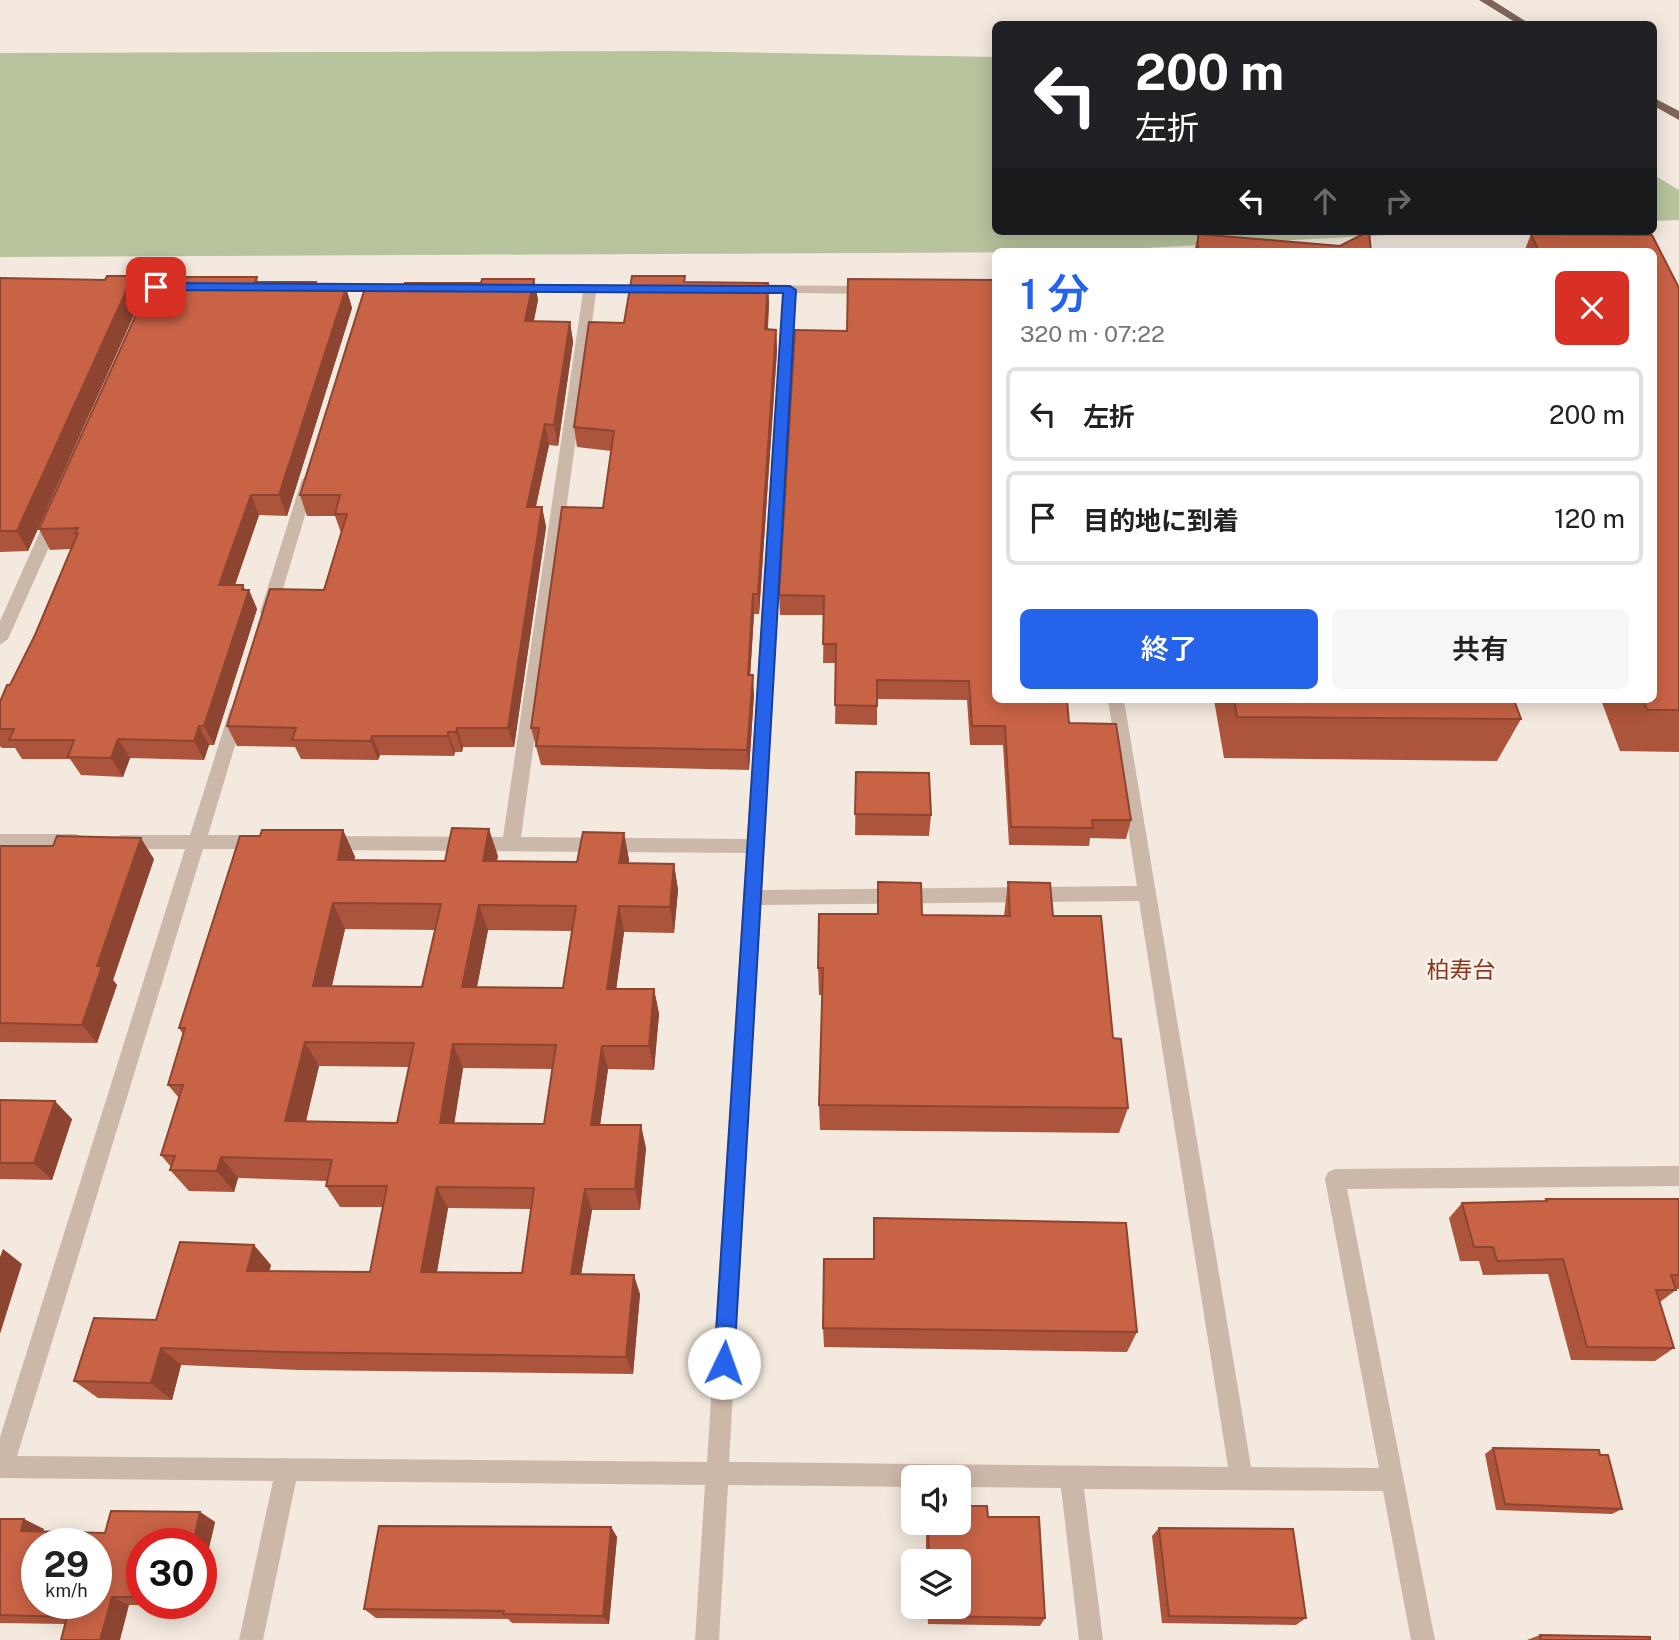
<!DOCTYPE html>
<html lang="ja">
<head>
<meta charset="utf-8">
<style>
	body { margin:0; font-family:"Public Sans","Noto Sans JP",sans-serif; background:#f6f6f6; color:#222; height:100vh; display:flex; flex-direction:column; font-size:26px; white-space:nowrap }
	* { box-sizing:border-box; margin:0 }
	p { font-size:23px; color:#767676 }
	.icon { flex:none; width:38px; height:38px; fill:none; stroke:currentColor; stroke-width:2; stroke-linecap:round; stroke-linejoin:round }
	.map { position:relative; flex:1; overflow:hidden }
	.details { position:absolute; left:992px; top:248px; width:665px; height:455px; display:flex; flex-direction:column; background:#fff; border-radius:10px; box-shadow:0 4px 18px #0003 }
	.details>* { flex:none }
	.top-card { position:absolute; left:992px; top:21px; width:665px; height:214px; border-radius:10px; box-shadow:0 4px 18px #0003; background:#202124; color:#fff; overflow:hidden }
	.buttons { position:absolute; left:901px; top:1465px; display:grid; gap:14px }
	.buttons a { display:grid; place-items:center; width:70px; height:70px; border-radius:10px; background:#fff; box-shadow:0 4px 18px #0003; font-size:35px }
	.speed { position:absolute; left:21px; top:1528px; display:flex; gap:14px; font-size:35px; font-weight:700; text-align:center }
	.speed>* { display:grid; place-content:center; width:91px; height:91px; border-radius:50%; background:#fff; box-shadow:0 4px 18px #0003; line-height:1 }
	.speed small { font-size:18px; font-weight:400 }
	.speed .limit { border:10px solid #d22; background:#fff; color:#111 }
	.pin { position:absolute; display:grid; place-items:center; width:60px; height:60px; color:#fff; margin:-30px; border-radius:14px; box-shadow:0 4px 10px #0006 }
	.me { position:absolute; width:77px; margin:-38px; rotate:3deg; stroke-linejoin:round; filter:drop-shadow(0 0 5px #0008) }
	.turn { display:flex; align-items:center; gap:24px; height:147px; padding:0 28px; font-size:32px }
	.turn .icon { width:91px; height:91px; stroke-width:2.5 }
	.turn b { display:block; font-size:49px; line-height:60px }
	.lanes { display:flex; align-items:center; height:66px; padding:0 28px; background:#0003; justify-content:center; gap:35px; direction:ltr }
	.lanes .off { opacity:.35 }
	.round { display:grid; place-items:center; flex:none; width:74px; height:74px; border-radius:10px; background:#f6f6f6 }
	.headline { display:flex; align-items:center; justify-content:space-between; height:119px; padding:0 28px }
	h1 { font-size:42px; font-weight:600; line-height:52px; color:#2563eb }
	.button { display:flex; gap:14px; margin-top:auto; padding:14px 28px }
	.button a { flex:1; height:80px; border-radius:10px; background:#2563eb; color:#fff; font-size:28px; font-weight:600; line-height:80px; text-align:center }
	.button a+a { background:#f6f6f6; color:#222 }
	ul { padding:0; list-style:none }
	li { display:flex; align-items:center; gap:21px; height:94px; margin:0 14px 10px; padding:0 14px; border:4px solid #e0e0e0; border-radius:10px }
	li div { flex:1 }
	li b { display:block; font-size:26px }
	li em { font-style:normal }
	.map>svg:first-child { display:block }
</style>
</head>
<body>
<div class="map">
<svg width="1679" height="1640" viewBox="0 0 1679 1640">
	<rect width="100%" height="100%" fill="#f3e9de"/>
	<path fill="#b7c39d" d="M669,51L996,57V231H1463L1070,252L0,257V53Z
		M1654,175L1679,190V220L1654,221Z"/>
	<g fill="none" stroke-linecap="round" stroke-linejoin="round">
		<path fill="#ccb8a9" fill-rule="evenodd" d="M115,283H171L178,287L171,291L110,290V284Z
			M294,284H427L434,288L427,292L289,291L287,288Z
			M514,284L651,285L658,289L651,293H596L521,837L747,839L783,293H745L738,289L745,285L871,286L878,290L871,294L796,293L762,890L1137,886L1108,700H1124L1251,1467L1379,1468L1325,1179L1328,1172L1335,1169L1679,1166V1186L1347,1189L1435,1640H1411L1383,1491L1084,1489L1103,1640H1079L1061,1488L959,1487V1477H914V1487L728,1485L719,1640H695L705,1485L296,1481L263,1640H239L273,1481L0,1478V1437L185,849H122L116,847L113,842L116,837L122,835H190L230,709L238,703L246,709L208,835H262L268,837L271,842L268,847L262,849H203L17,1456L707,1462L746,853L325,850L319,848L316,843L319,838L325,836L503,837L583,292L509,291V285ZM1139,901L1228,1467L729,1462L761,905Z
			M309,474L316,479L276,612L274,616H262L260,612L302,479Z
			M54,513L62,518L8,639L0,645V621L46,518Z
			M0,834H76L82,836L85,841L82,846L76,848H0Z"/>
		<path fill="#7b645a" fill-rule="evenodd" d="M1479,0H1492L1530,24H1518Z
			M1654,98L1679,111V120L1654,106Z"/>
	</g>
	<path fill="#ad553c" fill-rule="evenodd" d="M1198,234L1371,252H1194Z
		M1531,234L1652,235L1679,288V752L1620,751L1601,700H1654V252H1524Z
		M685,276V282L768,283L769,304L768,329L776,330L777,350L759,614H754L750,675L754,694L749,770L541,765L531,728L603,508L611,451L577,447L574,427L624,323Z
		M257,277L258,282H316L318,288H346L352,308L287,516L259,515L235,585L245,590H249L257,609L214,745H209L204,760L130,758L123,777L81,775L70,759H22L15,748H2L0,746V702L10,685L35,635L71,549L50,550L39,529Z
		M0,278L142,297L28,551L0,552Z
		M534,279L538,300L534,321L570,322L573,342L558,446L549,445L536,507H542L546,527L514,747H463L462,752H455L454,756L380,755L378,760L301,759L295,747L237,746L227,726L324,590L341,533L335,516H307L300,495L404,288Z
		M847,331L1069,723L1131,820L1126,839L1090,838L1089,846L1009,845L1003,745H970L967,700L877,699V725L835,724L836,663H823L824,615H780L779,595Z
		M1214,700H1514L1521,719L1497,761L1224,758Z
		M856,772L931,815L929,836L855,835Z
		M343,830L355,857L354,860L445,861L498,856L496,861L577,862L624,833L629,860V863L674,864L678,890L674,933L624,932L616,989H654L659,1014L654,1070L608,1069L600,1125L646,1148L640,1210H592L581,1274L640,1294L633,1374L298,1370L181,1365L172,1400L98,1398L74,1381L156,1320L271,1265L269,1271L370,1272L383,1207H340L326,1186L327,1181L238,1178L234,1192L189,1191L170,1170L171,1167L161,1155L179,1098L168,1085L183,1034L179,1028L260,836ZM345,929L435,930L422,987L332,986ZM488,930L572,931L563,988L477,987ZM319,1066L409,1067L397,1123L306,1122ZM463,1068L552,1069L544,1124L454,1123ZM448,1208L532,1209L522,1273H437Z
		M0,846L154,859L113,980L117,985L97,1043L0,1042Z
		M878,882L922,915L1004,916L1008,882L1053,916L1113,1038L1128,1108L1119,1133L820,1130L819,1105L822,995H819L818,968L877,914Z
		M0,1100L72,1119L52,1180L0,1179Z
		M1546,1199H1679V1289H1676V1290L1660,1302L1674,1348L1655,1361L1571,1360L1548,1274L1483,1275L1479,1261H1460L1449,1218L1462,1203L1544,1201Z
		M874,1218L1137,1332L1127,1352L824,1347L823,1328L873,1259Z
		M1493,1448L1600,1455L1622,1509L1612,1514L1496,1510L1485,1454Z
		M200,1512L215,1522L201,1582V1544H142V1603H196V1606L129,1605L65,1624L0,1623V1519L44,1529L43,1531L105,1533Z
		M926,1522H959L1045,1618L1040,1626L928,1624L927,1606H959V1561H926Z
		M611,1527L617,1537L609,1624L512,1623L508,1619L376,1618L364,1609Z
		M1159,1528L1306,1618L1296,1625L1162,1623L1152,1536Z
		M1540,1635L1650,1640H1527Z"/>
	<path fill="#8d4531" d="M133,276L142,297L28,551L17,531Z
		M534,279L538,300L529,342L525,321Z
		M768,283L769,304L766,350L765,329Z
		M346,288L352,308L287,516L279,495Z
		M570,322L573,342L558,446L554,425Z
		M776,330L777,350L759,614L758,594Z
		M545,424L549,445L531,527L527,507Z
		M251,495L259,515L228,605L219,585Z
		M542,507L546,527L514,747L508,728Z
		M243,585L247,594L249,590L257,609L214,745L204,726Z
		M753,594L754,614L749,694L748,675Z
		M753,675L754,694L749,770L747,750Z
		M199,726L209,745L204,760L194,741Z
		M457,728L463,747L462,752L456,732Z
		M448,732L455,752L454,756L448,736Z
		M372,736L380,755L378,760L371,741Z
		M118,739L130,758L123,777L111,758Z
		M489,829L498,856L491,888L483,861Z
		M343,830L355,857L350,886L338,860Z
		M624,833L629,860L624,889L619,863Z
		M141,838L154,859L113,980L117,985L97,1043L82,1025L97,966Z
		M674,864L678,890L674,933L670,907Z
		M333,903L345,929L326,1010L313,986Z
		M479,905L488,930L472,1012L462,987Z
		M619,906L624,932L613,1013L607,989Z
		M654,989L659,1014L654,1070L649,1046Z
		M305,1042L319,1066L300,1144L285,1121Z
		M453,1044L463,1068L451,1145L440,1123Z
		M602,1046L608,1069L597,1147L591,1125Z
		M55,1101L72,1119L52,1180L34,1163Z
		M641,1125L646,1148L640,1210L635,1189Z
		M221,1157L238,1178L234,1192L217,1171Z
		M437,1187L448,1208L433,1292L421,1272Z
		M585,1189L592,1210L578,1293L571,1274Z
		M254,1245L271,1265L264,1290L247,1271Z
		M3,1249L22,1264L0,1334V1257Z
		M634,1275L640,1294L633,1374L626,1357Z
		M161,1348L181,1365L172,1400L151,1383Z
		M200,1512L215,1522L201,1582V1544H193Z
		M24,1519L44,1529L40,1540L21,1531Z
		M611,1527L617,1537L609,1624L603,1616Z
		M112,1597L129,1605L120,1640H100Z"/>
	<path fill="#c96346" stroke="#8d4531" stroke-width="2" fill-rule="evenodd" d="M1369,231L1371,252H1198V234L1340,246Z
		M1531,234L1652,235L1679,288V710H1647L1643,700H1654V252H1539Z
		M107,276H133L17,531H0V278L105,280Z
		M632,276H685L684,282L768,283L765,329L776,330L758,594H753L748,675H753L747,750L536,746L539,728H531L562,507L603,508L614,431L574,427L589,322L624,323Z
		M153,277H257L255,282H316L314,288H346L279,495H251L219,585H243L242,590H249L204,726H199L194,741L118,739L111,758L68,757L74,740H9L14,729H0V702L7,685H10L35,635L78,533H75L78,528L39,529Z
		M482,279H534L525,321L570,322L554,425L545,424L527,507H542L508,728H457L456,732H448V736H372L371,741L292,740L296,728L227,726L270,589L324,590L347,514H335L340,495H300L365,288H404L405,283H481Z
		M848,279L996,280V700H1067L1069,723L1116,724L1131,820H1092L1093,828L1011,827L1005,726H972L969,681L877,680V706L835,705L836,644H823L824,596L779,595L795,330L847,331Z
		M1234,700H1514L1521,719L1237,717Z
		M856,772L929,773L931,815L855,814Z
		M452,828L489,829L483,861L577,862L583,832L624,833L619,863L674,864L670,907L619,906L607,989H654L649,1046H602L591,1125H641L635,1189H585L571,1274L634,1275L626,1357L281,1352L161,1348L151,1383L74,1381L94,1318L156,1320L180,1242L254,1245L247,1271L370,1272L387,1186H326L332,1160L221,1157L217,1171L170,1170L175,1156L161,1155L183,1085H168L185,1028H179L240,836H260L262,830H343L338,860L445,861ZM333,903L441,904L422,987L313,986ZM479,905L576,906L563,988L462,987ZM305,1042L414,1043L397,1123L285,1121ZM453,1044L556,1045L544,1124L440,1123ZM437,1187L534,1188L522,1273L421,1272Z
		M57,836L141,838L97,966H102L82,1025L0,1023V846H53Z
		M878,882L921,883L922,915L1010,916L1008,882L1050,883L1053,916H1101L1113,1038L1121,1039L1128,1108L819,1105L823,968H818L819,914H878Z
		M0,1100L55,1101L34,1163H0Z
		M1546,1199H1679V1275H1671L1676,1290H1656L1674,1348L1587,1347L1563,1259L1497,1261L1493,1247H1474L1462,1203L1547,1201Z
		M874,1218L1126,1223L1137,1332L823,1328L824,1259H874Z
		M1493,1448L1599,1450L1600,1455H1608L1622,1509L1505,1504Z
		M959,1506H987L988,1517H1039L1045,1618L930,1616V1606H959V1561H929L928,1522H959Z
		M111,1511L200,1512L193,1544H142V1597H112L100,1640H61L67,1617L0,1615V1519H24L21,1531L105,1533ZM37,1544H96V1603H37Z
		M379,1526L611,1527L603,1616L503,1614L504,1611L364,1609Z
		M1159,1528L1293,1529L1306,1618L1169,1616Z
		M1540,1635L1650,1637V1640H1541Z"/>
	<path fill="#2563eb" stroke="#184099" stroke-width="2" d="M156,283L790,286L796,290L734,1363L731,1370L724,1373L717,1370L714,1363L783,293L152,290L150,287Z"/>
	<g text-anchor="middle" stroke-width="5" stroke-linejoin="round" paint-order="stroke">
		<g font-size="23" fill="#8a3720" stroke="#faf3eb">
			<text x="1461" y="978">柏寿台</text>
		</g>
	</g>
</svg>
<div class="buttons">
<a><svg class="icon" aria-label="sound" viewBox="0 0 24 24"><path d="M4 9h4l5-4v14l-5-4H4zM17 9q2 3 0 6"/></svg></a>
<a><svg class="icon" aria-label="layers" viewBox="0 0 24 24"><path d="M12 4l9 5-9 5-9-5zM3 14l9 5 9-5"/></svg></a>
</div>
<div class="speed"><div>29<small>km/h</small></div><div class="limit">30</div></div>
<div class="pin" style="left:156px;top:287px;background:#d93025"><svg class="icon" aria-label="arrive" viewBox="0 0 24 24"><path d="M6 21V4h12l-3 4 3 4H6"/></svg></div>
<svg class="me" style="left:724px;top:1363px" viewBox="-20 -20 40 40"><circle r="19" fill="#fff"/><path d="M0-13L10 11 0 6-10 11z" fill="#2563eb"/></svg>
<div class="top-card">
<div class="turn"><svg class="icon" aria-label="left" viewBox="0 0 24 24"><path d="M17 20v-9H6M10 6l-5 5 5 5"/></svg><div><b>200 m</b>左折</div></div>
<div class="lanes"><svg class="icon" aria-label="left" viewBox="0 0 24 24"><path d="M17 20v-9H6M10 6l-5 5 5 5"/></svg><svg class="icon off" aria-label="ahead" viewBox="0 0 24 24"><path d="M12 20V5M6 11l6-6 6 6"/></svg><svg class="icon off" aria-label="right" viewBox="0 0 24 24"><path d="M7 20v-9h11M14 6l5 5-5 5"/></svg></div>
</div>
<section class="details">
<div class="headline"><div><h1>1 分</h1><p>320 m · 07:22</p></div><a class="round" style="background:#d93025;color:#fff"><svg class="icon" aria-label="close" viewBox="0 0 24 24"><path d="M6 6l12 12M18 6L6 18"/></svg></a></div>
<ul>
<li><svg class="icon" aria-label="left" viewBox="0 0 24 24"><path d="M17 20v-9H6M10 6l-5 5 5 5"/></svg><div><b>左折</b></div><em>200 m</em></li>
<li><svg class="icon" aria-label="arrive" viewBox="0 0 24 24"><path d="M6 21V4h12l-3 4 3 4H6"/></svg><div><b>目的地に到着</b></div><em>120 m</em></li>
</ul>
<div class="button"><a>終了</a><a>共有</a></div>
</section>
</div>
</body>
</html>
